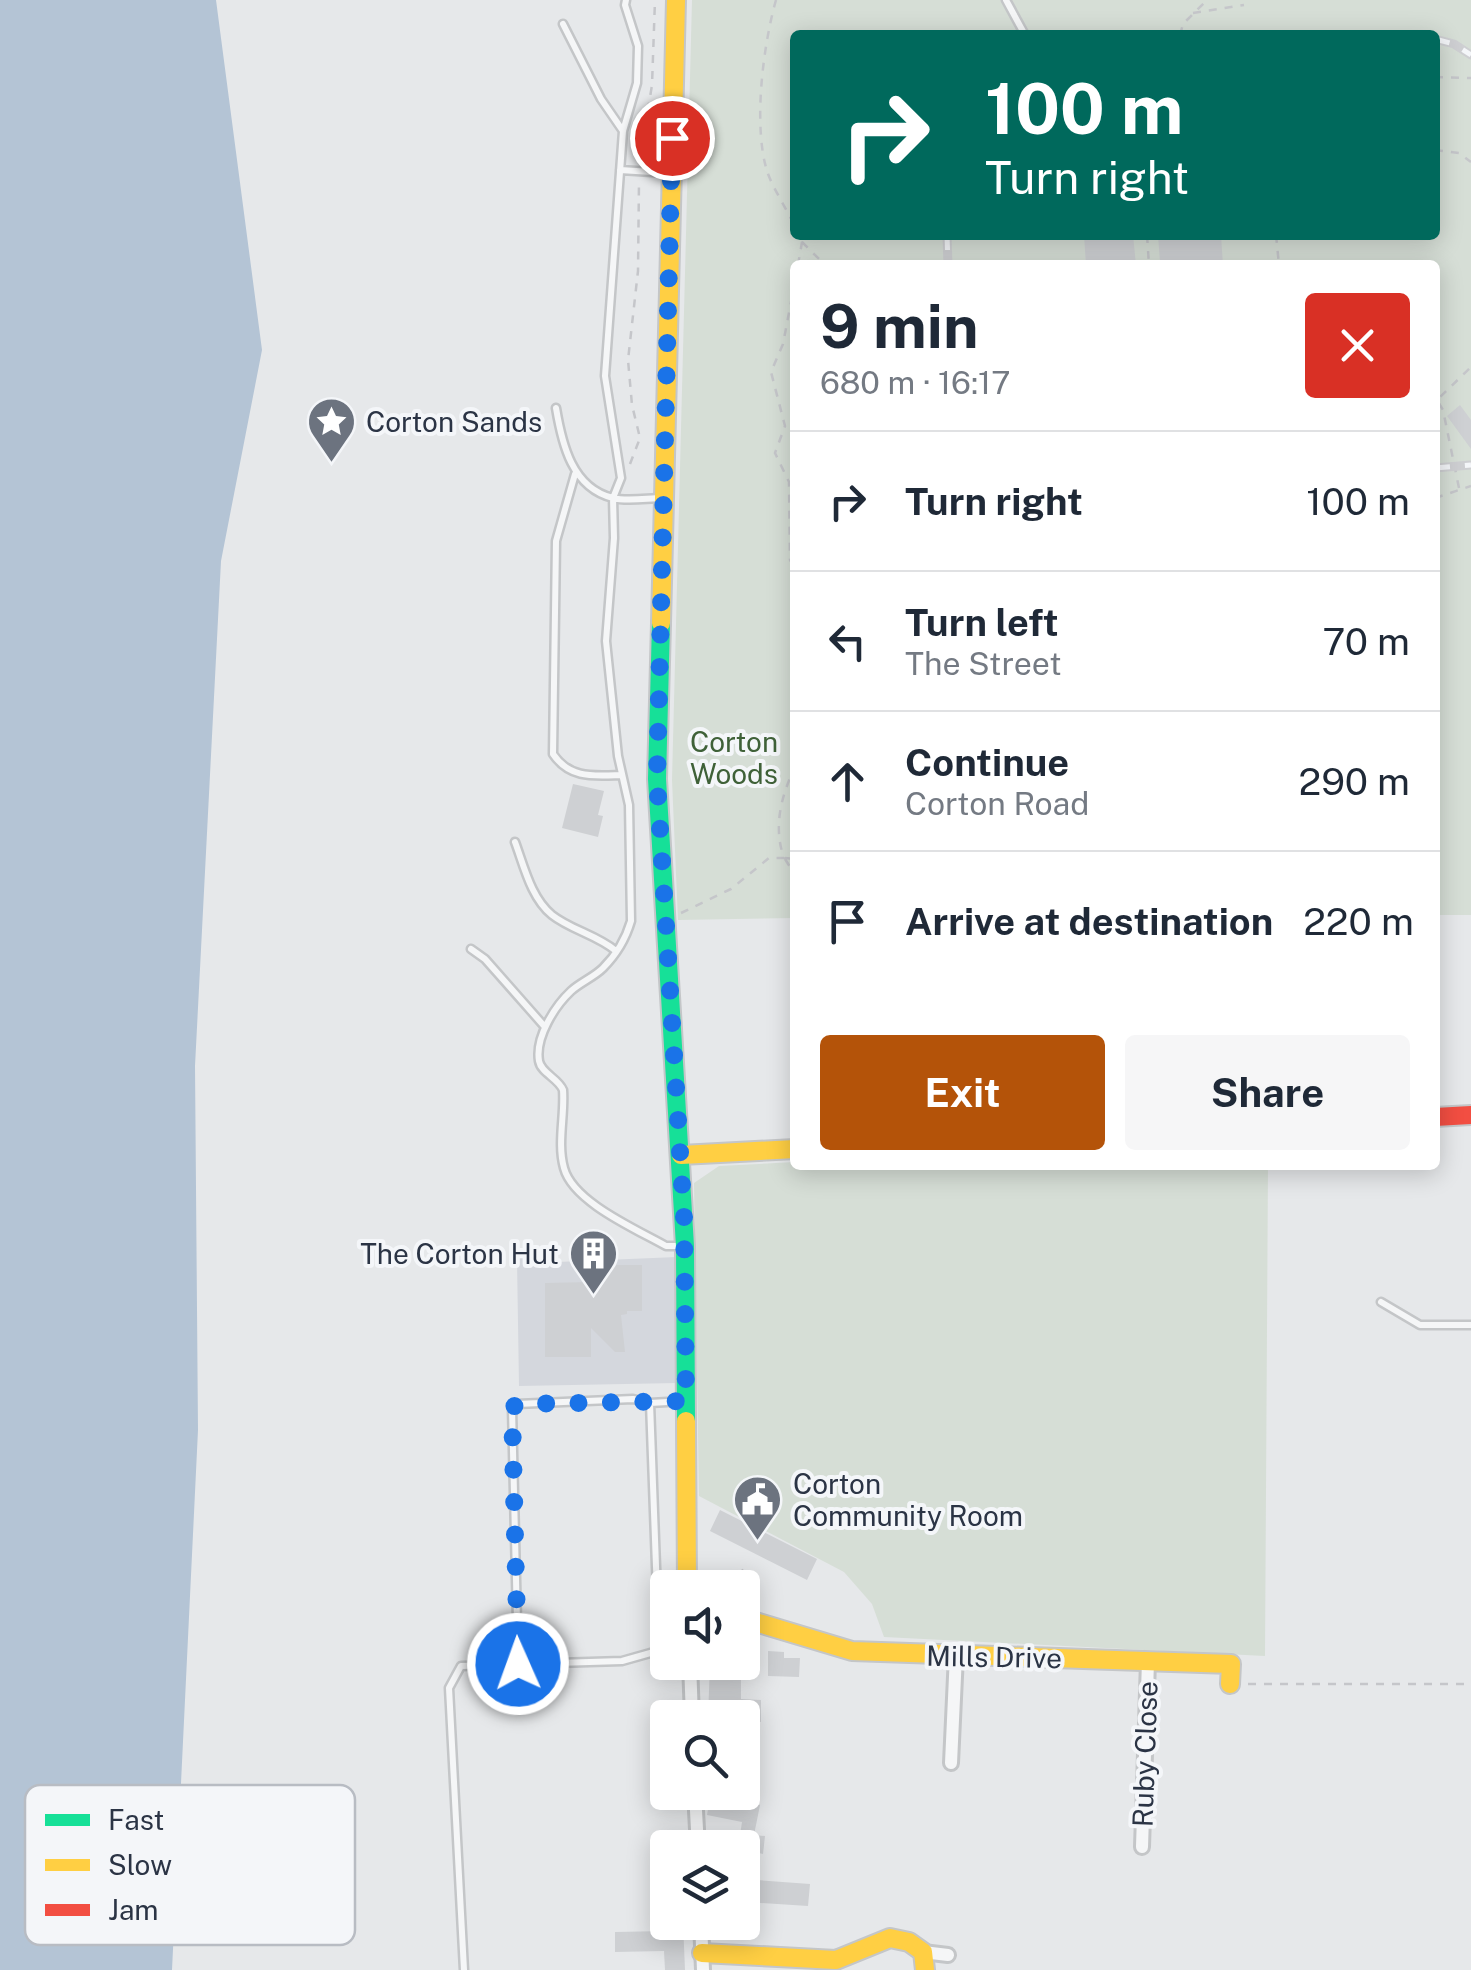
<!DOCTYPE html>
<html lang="en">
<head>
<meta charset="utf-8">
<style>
	body { margin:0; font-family:"Public Sans",sans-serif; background:#f6f6f7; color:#1f2937; height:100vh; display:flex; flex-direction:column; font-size:38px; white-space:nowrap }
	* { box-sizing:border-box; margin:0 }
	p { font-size:32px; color:#747a83 }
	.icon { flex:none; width:55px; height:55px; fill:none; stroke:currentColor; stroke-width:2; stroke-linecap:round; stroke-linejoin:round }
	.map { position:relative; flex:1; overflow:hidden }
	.details { position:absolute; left:790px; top:260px; width:650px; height:910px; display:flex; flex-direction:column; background:#fff; border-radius:10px; box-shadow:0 5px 25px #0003 }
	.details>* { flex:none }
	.top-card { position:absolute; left:790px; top:30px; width:650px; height:210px; border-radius:10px; box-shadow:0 5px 25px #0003; background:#00695c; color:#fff; overflow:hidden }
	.tools { position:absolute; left:650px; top:1570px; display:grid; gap:20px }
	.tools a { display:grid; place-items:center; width:110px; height:110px; border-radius:10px; background:#fff; box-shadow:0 5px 25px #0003; font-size:50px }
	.pin { position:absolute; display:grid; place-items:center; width:85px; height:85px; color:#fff; margin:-42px; border:5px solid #fff; border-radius:50%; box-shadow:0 2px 10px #0007 }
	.me { position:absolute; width:110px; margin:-55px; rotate:358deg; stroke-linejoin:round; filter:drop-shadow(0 0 8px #0008) }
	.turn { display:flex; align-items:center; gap:35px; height:210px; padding:0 30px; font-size:45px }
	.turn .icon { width:130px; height:130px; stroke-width:2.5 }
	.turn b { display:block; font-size:70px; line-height:85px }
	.round { display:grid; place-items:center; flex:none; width:105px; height:105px; border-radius:10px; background:#f6f6f7 }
	.overview { display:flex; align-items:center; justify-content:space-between; height:170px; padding:0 30px }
	h1 { font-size:60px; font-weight:700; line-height:75px }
	.action { display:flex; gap:20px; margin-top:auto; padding:20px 30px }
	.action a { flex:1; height:115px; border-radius:10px; background:#b45309; color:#fff; font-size:40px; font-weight:700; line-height:115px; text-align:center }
	.action a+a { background:#f6f6f7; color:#1f2937 }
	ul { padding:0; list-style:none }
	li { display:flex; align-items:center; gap:30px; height:140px; padding:0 30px; border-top:2px solid #e0e1e3 }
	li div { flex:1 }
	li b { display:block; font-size:38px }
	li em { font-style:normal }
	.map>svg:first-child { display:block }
</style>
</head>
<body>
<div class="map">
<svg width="1471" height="1970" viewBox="0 0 1471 1970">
	<rect width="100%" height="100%" fill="#e6e8ea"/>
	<path fill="#d4d7dd" d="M524,1253L533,1263L677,1257L678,1383L519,1386L517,1260Z"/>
	<path fill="#d6ded6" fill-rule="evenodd" d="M692,0H1471V915H1435V265H795V918L678,920L672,780ZM795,35H1435V235H795Z
		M795,1162V1165H1268L1265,1656L884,1637L872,1604L844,1572L699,1496L694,1183L719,1166Z"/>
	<path fill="#b4c4d5" d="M0,0H216L262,350L221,561L195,1066L198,1430L172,1970H0Z"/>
	<path fill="#ced0d3" d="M1084,235H1133L1136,265H1086Z
		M1158,235H1221L1223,265H1181L1180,261L1160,262Z
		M1460,405L1471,420V449L1447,416Z
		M573,784L604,791L598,815L603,816L598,837L562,828Z
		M591,1265H642V1311H627V1314L621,1315L625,1352H615L591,1328V1357H545V1283L591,1282Z
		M720,1510L817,1559L807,1580L710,1531Z
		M768,1651L784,1652V1658H800L799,1677L768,1676Z
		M710,1663H741V1699L761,1700V1722L742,1721V1718H708Z
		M711,1792L739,1795L738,1799L760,1805L754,1835L765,1836L763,1854L738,1848L742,1822L707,1815Z
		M668,1860V1898H654V1861Z
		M742,1879L810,1884L808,1906L745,1902Z
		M683,1922L685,1970H665L664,1951L615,1952V1932L666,1931V1923Z"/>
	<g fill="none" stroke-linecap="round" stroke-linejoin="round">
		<defs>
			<path id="lane" d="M626,0L625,5L638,46L637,83L623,131L605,376L621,478L613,498L614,538L606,641L618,756L629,805L631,921C626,938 616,955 603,968C594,977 581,982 571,991C555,1006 535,1037 539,1061C541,1073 558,1078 563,1090C565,1115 557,1143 564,1168C573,1202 636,1229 666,1246H680
				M1006,0L1025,35
				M563,24L601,99L623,131
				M620,170L668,173
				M556,408C562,444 572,488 613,498C627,502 648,498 662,498
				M575,474L556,541L553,754C570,779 593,776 621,775
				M515,842C524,866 531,898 552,915C571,930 597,935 616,951
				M471,949L485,959L545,1027
				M1381,1302L1420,1325H1471
				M650,1403L659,1648
				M518,1664L512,1408L517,1404L633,1399L650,1403L685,1401
				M464,1970L449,1688L461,1666L622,1661L668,1648"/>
			<path id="street" d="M690,1662L692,1718
				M951,1763L956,1655
				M695,1792L698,1848
				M1142,1847L1148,1661
				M701,1922L703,1970
				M923,1952L948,1955"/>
			<path id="fast" d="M661,623L657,779L685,1246L686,1421"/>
			<path id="slow" d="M661,623L676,0
				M681,1155L795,1149
				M686,1421L687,1588
				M742,1618L852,1651L1231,1664L1230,1684
				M702,1953L836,1960L890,1938L909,1942L923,1952L925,1970"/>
			<path id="jam" d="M1435,1117L1471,1115"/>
		</defs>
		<use href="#lane" stroke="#c4c6c8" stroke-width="11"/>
		<use href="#street" stroke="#c4c6c8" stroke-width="18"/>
		<use href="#fast" stroke="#c4c6c8" stroke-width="22"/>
		<use href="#slow" stroke="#c4c6c8" stroke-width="22"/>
		<use href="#jam" stroke="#c4c6c8" stroke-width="22"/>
		<path stroke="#c5c6ca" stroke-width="2.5" stroke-dasharray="8 8" stroke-linecap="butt" d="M776,0C763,46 753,125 767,171C773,189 787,209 795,227
			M1193,13L1244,5
			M1180,35L1183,24L1207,0
			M1435,77L1471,78
			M1435,150L1459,153L1471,162
			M640,158L652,85L655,0
			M1147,235L1149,265
			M1276,235L1279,265
			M802,242L825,265
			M798,265L802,242L799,235
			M795,281L783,344L771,372L785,426L775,453L789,482L790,560L795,568
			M630,464L640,438L632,405L628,360L638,271L639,181
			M1459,488L1443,410L1437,400L1471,367
			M1435,498L1471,486
			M785,858L795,859
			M785,859L795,875
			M681,913L731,889L769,858H784C773,827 781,796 795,767
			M728,1588L746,1566
			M1248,1684H1471"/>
		<use href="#lane" stroke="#f5f6f7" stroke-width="6"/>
		<use href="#street" stroke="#f5f6f7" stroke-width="12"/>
		<use href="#fast" stroke="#16e098" stroke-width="18"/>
		<use href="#slow" stroke="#ffcf43" stroke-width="18"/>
		<use href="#jam" stroke="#f24e42" stroke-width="18"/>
		<defs>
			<path id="rail" d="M1435,39L1454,44L1471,55
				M947,235L948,265
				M1435,468L1471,465"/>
		</defs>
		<use href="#rail" stroke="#cecfd2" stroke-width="9"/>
		<use href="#rail" stroke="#f4f6f9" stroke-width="5" stroke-dasharray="15" stroke-linecap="butt"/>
	</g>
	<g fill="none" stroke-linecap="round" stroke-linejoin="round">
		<path stroke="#1a73e8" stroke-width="18" stroke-dasharray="0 32.4" d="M518,1664L512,1408L517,1404L686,1401L684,1216L657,779L672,138"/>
	</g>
	<defs>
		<symbol id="sight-pin" viewBox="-11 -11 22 30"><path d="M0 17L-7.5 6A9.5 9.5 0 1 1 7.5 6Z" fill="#6c737f" stroke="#f4f6f9"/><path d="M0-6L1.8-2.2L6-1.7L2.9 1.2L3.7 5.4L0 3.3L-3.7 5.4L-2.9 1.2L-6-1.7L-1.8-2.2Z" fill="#fff"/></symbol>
		<symbol id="building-pin" viewBox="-11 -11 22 30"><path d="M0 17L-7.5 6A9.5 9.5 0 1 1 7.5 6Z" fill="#6c737f" stroke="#f4f6f9"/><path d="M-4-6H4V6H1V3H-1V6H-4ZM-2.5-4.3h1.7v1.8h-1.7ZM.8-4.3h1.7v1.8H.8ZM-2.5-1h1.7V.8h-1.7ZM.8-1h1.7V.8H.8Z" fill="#fff"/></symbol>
		<symbol id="civic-pin" viewBox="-11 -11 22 30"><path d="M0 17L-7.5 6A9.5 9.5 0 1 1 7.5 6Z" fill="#6c737f" stroke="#f4f6f9"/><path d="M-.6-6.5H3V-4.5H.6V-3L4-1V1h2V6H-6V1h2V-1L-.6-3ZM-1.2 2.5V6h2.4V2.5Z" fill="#fff"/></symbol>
	</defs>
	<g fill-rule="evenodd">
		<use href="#sight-pin" x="304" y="394" width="55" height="75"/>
		<use href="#building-pin" x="566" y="1226" width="55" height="75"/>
		<use href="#civic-pin" x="730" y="1472" width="55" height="75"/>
	</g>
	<g text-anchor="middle" stroke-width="8" stroke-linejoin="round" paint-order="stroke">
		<g font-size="28" fill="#2b3445" stroke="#f4f6f9" text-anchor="start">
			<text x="366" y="432">Corton Sands</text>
			<text x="559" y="1264" text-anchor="end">The Corton Hut</text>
			<text x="793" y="1494">Corton<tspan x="793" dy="32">Community Room</tspan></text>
		</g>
		<g font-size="28" fill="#3f6138" stroke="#f4f6f9">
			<text x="734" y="752">Corton<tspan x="734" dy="32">Woods</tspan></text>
		</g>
		<g font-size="28" fill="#2b3445" stroke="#f4f6f9">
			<text transform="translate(994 1657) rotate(1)" y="10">Mills Drive</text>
			<text transform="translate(1145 1754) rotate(-88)" y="10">Ruby Close</text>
		</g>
	</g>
	<rect x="25" y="1785" width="330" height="160" rx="15" fill="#f4f6f9" stroke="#b8bcc3" stroke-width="2.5"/>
	<rect x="45" y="1814" width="45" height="12" fill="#16e098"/>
	<rect x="45" y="1859" width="45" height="12" fill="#ffcf43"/>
	<rect x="45" y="1904" width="45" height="12" fill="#f24e42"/>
	<g font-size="28" fill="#2b3445">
		<text x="108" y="1830">Fast</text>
		<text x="108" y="1875">Slow</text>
		<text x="108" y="1920">Jam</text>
	</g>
</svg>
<div class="tools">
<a><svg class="icon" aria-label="sound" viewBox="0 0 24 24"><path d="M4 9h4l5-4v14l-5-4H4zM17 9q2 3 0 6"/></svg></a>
<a><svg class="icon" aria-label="search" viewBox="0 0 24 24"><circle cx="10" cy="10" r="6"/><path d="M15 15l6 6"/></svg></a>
<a><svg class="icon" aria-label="layers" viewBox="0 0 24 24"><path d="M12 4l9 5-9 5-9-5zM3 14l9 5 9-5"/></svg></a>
</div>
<div class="pin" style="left:672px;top:138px;background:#d93025"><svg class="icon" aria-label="arrive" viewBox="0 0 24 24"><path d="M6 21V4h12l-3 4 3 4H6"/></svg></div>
<svg class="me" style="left:518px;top:1664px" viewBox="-20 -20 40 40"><circle r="17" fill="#1a73e8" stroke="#fff" stroke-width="3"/><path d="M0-11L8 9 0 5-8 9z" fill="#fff"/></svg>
<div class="top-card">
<div class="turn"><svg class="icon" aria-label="right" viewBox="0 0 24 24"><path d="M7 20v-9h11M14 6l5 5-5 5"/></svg><div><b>100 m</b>Turn right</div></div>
</div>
<section class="details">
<div class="overview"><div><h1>9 min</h1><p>680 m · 16:17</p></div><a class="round" style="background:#d93025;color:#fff"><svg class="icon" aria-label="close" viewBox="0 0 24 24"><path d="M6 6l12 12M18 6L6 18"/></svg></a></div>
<ul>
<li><svg class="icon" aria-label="right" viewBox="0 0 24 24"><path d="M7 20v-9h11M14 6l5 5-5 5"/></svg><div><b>Turn right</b></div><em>100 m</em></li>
<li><svg class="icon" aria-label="left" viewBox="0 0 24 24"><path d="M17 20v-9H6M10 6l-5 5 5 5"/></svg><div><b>Turn left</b><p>The Street</p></div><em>70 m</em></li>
<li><svg class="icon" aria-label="ahead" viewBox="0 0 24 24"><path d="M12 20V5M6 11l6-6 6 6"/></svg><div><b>Continue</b><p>Corton Road</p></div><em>290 m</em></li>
<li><svg class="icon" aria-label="arrive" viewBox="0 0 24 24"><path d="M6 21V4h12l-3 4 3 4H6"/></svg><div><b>Arrive at destination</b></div><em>220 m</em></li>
</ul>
<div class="action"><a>Exit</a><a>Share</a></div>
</section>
</div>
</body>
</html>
